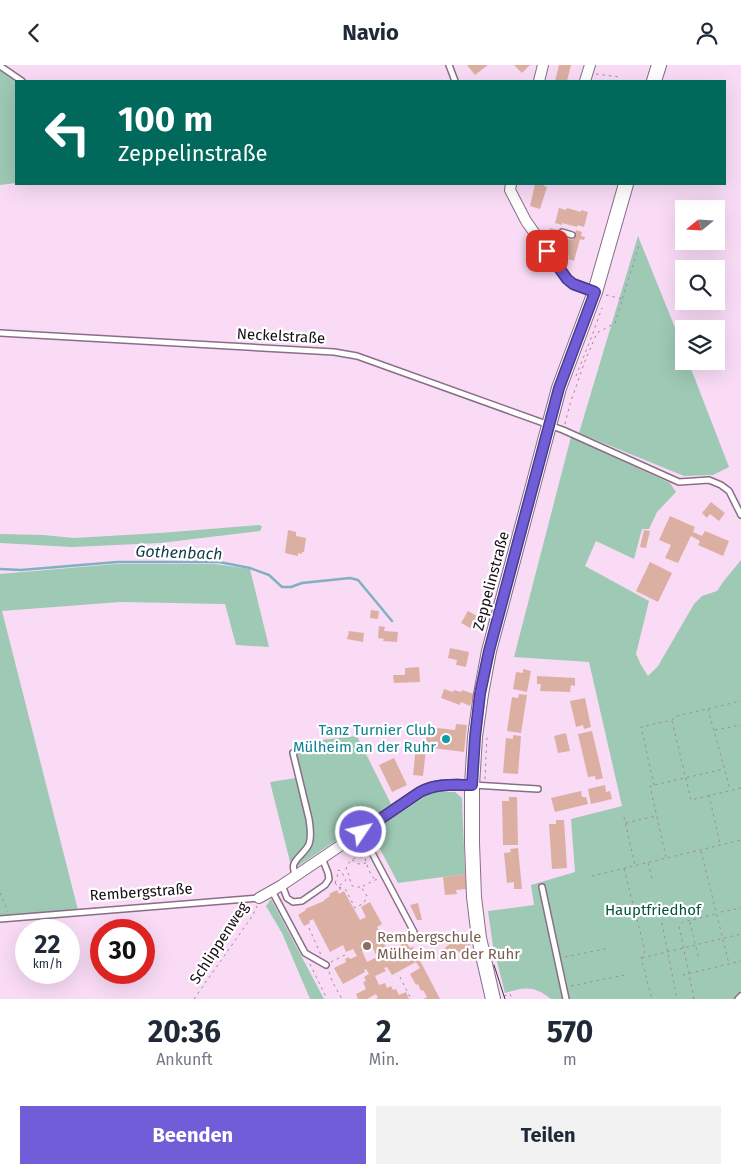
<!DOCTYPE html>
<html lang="de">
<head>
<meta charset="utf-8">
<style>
	body { margin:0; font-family:"Fira Sans",sans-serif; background:#f2f2f3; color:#1f2937; height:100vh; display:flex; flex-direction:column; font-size:19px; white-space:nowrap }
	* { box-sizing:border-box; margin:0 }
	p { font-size:16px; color:#747a83 }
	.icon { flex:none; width:28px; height:28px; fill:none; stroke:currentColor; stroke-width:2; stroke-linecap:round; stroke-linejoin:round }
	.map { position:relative; height:934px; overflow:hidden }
	.side { display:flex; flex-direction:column; background:#fff; flex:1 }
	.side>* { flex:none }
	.top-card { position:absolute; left:15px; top:15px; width:711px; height:105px; border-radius:0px; box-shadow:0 5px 20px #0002; background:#00695c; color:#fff; overflow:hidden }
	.needle { width:32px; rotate:252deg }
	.controls { position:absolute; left:675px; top:135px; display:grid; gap:10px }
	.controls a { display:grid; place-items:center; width:50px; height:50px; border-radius:0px; background:#fff; box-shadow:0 5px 20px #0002; font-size:25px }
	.speed { position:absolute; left:15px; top:854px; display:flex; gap:10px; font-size:25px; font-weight:700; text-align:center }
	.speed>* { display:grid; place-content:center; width:65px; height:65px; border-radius:50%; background:#fff; box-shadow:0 5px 20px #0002; line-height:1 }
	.speed small { font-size:12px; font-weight:400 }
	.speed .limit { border:8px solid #d22; background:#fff; color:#111 }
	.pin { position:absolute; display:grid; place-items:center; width:42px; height:42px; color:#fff; margin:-21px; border-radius:10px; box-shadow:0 2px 8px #0006 }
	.me { position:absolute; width:55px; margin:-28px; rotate:56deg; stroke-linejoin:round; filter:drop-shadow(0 0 4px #0008) }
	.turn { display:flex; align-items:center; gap:18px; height:105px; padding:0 20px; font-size:22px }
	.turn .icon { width:65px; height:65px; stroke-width:2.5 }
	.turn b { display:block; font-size:35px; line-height:42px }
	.eta { display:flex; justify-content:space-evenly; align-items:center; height:85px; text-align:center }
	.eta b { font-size:30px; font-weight:700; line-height:35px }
	.button { display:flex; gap:10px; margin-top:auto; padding:10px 20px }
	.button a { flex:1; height:58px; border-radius:0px; background:#715dd8; color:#fff; font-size:20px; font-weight:700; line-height:58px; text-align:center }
	.button a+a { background:#f2f2f3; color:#1f2937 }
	header { display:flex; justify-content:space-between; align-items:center; height:65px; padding:0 20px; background:#fff; font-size:22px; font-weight:700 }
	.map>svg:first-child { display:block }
</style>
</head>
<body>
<header><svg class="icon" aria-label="back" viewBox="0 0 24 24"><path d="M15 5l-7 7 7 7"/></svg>Navio<svg class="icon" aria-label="person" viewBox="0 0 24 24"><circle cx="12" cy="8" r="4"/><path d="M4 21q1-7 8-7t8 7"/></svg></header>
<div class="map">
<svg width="741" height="934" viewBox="0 0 741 934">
	<rect width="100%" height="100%" fill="#f9dbf6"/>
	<path fill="#9ec9b4" d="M0,5L17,16L16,118L0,120Z
		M638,171L684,285V296H688L729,402L713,410L684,411L579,368Z
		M571,372L670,418L676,427L657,447L649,464H642L634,494L596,476L585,501L649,536L636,589L641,600L648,611L658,601L694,539L702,531L717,526L723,517L741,495V934H551C534,920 524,922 505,928L493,881L488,846L534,840L531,820L575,807L571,754L622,741L589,597L514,592Z
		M260,460L262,462L260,466L160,478L72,482L0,478V469L43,470L74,473L160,468Z
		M116,499H215L250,504L269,582L236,580L225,539L120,537L2,546L78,845L0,851V509Z
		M357,671L391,739L292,805L270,717L302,712L294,678Z
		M432,727H455L462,733L465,809L398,818L371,767Z
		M271,834L324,934H310L282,868L266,841Z"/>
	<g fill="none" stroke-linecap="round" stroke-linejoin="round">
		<path stroke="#81b0c1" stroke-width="2.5" d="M0,504L21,505L117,497H219L250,503L269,510L282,522H291L302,518L350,513L358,515L392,556"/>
	</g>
	<path fill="#dcafa3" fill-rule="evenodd" d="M467,0H488L475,10Z
		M514,0H530L522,8Z
		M559,0H571L567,16H555Z
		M535,119H544V121L547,122L540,144L530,141Z
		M559,143L566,145L567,143L581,147V145L588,147L584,162L577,160V162L562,158V160L555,158Z
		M550,163L560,166L558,172L548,170Z
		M576,165L582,167L581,171L585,172L584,175L580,174L574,196L568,194L569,191L561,189L565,173L573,175Z
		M711,437L725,448L719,456L710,449L707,453L702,448Z
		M670,451L695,462L693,467L702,471L705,466L729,476L723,491L698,480L700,476L691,471L678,498L665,493L671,480L659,475Z
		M288,465L296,467V471L306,473L304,487H302V489L298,488V491L285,488Z
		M644,465L650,466L646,483L640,482Z
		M650,497L672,508L658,537L636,526Z
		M371,545L379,546L378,554L370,553Z
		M468,546L479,552L472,564L461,558Z
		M379,561L385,562L384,566L398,567L397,577L383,576L384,574L378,573Z
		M349,566L364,568L363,577L347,574Z
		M450,583L469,587L466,602L456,600L457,595L448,593Z
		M419,602L420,617L394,618L393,610H405V603Z
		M523,604L531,606L527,627L513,624L516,607L523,608Z
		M537,611L575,613V621L571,620L570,627L540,626L541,619H537Z
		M444,624L453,627L454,625L461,627L462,625L474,629L470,641L461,637L460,640L441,633Z
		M519,629L527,630L521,668L507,666L512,632L518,633Z
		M585,633L591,662L584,664L583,660L576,662L570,636Z
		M456,659L467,660L464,687L425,682L428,662L455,665Z
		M592,666L603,713L596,715L595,711L588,712L578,669Z
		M566,668L570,686L558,688L554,671Z
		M513,670L521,671L518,709L503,708L506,673L513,674Z
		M416,682L426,684L423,711L413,710Z
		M394,693L407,720L392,727L379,700Z
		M605,720L606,727L610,726L612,734L591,739L588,724Z
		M581,726L582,732H586L588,739L555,747L551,733Z
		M509,732H517L518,780H503L502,736H509Z
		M556,755H564L567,803L552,804L549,759H556Z
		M518,783L522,824H514V817L507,818L504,788L511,787L510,784Z
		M465,809L467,824L456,825L457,829L445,830L443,812Z
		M337,825L339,829L344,826L360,855L366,852L361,842L370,837L382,859L377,862L381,869L380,870L388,886L406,877L410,883L413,882L440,934H423L427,932L423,925L421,926L418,919L416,920L410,909L420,903L416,897L392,910L387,902L384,903L386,906L375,911L379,920L385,918L387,923L391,921L393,925L396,924L399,930L406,927L409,934H375L378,933L376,929L367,934H358L356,929L366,924L363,917L366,916L364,912L369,909L366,904L364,905L365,907L343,919L334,903L346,897L345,894L349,892L350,894L357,891L353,884L346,887L343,880L330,887L313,854L309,856L310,858L304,861L298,850L306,845L305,844L324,836V835L330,831L329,829ZM372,881L377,892L367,897L362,886Z
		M418,838L422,855H417L410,840Z
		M465,872L471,879L460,888L458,886L451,891L445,883L453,876L457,880Z"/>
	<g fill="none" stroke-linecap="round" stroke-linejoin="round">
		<defs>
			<path id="service" d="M449,0L455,16
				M0,1L22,16
				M547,186L559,175L562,167L572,170
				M0,268L334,287L357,291L563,365L679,417L709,415L721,420L729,426L741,450
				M293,688L309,754C310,762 312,771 309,779C304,791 287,796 296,810
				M473,720L538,724
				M361,767L414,867
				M282,820L287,833L293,837L302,836L325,820L329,814L328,808L322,793
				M542,822L566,934
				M272,826L305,888L326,900
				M0,854L259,833
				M738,934L741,931"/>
			<path id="minor" d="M539,16L543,0
				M585,16L590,0
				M511,119L510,125L526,156L567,214L573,219L595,227
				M259,833L282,820L420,727C437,718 454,720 472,720"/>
			<path id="secondary" d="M654,16L659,0
				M493,934L479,873L474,832L472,778V720L475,672L481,629L489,586L559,323L595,227L626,119"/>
		</defs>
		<use href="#service" stroke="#896e86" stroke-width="8"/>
		<use href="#minor" stroke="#896e86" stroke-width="12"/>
		<use href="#secondary" stroke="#896e86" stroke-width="16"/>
		<path stroke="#a08a9f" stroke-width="1" stroke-dasharray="2.5 4" stroke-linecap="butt" d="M596,9L620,12
			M606,230L622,234
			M576,311L592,271L602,243
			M565,359L570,339L585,296L597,268L615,258L639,180
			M708,644L730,724
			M672,656L691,735L741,723
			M715,665L741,660
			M485,714L487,671
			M654,720L641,662L672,655L677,651L741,636
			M709,730L720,779
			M624,752L635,800
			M626,758L656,751
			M701,786L729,899
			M666,792L650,721L724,704
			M352,795L359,799L366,798
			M648,798L652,814
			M624,804L645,886L641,893L652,934
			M592,811L741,775
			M335,818L337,813L338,805L341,806L346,815L339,821
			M335,818L339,822L342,828
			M339,822L346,825L355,843L364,838L367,831L361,822L375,815L379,814
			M360,822H355L351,820L349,810L346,805C347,797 356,789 365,793L369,806L375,815
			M0,828L8,847
			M721,847L741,843
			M690,857L699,895
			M662,858L677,934
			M309,863L321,890
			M565,892L609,883
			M642,893L741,869
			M331,897L347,889
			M310,899L327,934
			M329,907L333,918L342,934
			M683,910L741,896
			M400,912L411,934
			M571,921L625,910
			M504,931L510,929L512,934
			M194,934L253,850L257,841
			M694,934L679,861L683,857L716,849"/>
		<use href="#service" stroke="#fff" stroke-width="5"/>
		<use href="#minor" stroke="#fff" stroke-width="10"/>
		<use href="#secondary" stroke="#fff" stroke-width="14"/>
		<path stroke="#413341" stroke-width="1" d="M494,900L505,934"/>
	</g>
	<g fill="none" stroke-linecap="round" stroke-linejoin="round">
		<defs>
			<path id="route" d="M361,767L420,727C437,718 454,720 472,720L475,672L480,629L489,586L559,323L595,227L573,219L567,214L547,186"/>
		</defs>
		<use href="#route" stroke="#493c8c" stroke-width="12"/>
		<use href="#route" stroke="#715dd8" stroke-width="9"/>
	</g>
	<circle fill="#0f9aa8" stroke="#fff" stroke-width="2" cx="446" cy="674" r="5"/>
	<circle fill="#8d6e63" stroke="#fff" stroke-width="2" cx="367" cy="881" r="5"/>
	<g text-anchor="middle" stroke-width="4.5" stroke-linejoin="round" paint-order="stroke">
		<g font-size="15" fill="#170d17" stroke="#fff">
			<text transform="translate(281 271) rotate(3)" y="5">Neckelstraße</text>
			<text transform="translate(491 516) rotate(-75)" y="5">Zeppelinstraße</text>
			<text transform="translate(141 827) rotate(-4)" y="5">Rembergstraße</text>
			<text transform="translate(219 878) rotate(-57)" y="5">Schlippenweg</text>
		</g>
		<g font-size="15" fill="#0d838f" stroke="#fff" text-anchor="end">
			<text x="436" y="670">Tanz Turnier Club<tspan x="436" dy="17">Mülheim an der Ruhr</tspan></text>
		</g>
		<g font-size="15" fill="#00573c" stroke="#fff">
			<text x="653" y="850">Hauptfriedhof</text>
		</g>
		<g font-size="15" fill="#785e54" stroke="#fff" text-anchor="start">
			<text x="377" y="877">Rembergschule<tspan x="377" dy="17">Mülheim an der Ruhr</tspan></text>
		</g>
		<g font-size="16" font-style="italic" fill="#103b48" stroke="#fff">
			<text transform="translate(179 487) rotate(2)" y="6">Gothenbach</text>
		</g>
	</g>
</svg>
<div class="controls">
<a><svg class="needle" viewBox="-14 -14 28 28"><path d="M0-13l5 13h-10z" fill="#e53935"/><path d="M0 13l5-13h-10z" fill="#747a83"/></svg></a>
<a><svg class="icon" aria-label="search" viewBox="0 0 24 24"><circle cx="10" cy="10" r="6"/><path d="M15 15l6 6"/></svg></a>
<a><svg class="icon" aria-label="layers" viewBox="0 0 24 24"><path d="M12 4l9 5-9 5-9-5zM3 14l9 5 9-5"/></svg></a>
</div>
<div class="speed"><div>22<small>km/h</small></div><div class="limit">30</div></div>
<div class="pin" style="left:547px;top:186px;background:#d93025"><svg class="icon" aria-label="arrive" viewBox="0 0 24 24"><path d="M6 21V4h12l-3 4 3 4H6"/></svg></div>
<svg class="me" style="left:361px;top:767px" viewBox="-20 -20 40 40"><circle r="17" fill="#715dd8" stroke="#fff" stroke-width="3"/><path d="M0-11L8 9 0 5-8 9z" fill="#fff"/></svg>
<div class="top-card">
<div class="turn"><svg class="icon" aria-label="left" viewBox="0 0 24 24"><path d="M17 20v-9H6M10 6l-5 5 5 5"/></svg><div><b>100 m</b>Zeppelinstraße</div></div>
</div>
</div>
<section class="side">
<div class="eta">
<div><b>20:36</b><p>Ankunft</p></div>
<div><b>2</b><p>Min.</p></div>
<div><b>570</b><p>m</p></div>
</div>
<div class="button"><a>Beenden</a><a>Teilen</a></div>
</section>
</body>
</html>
